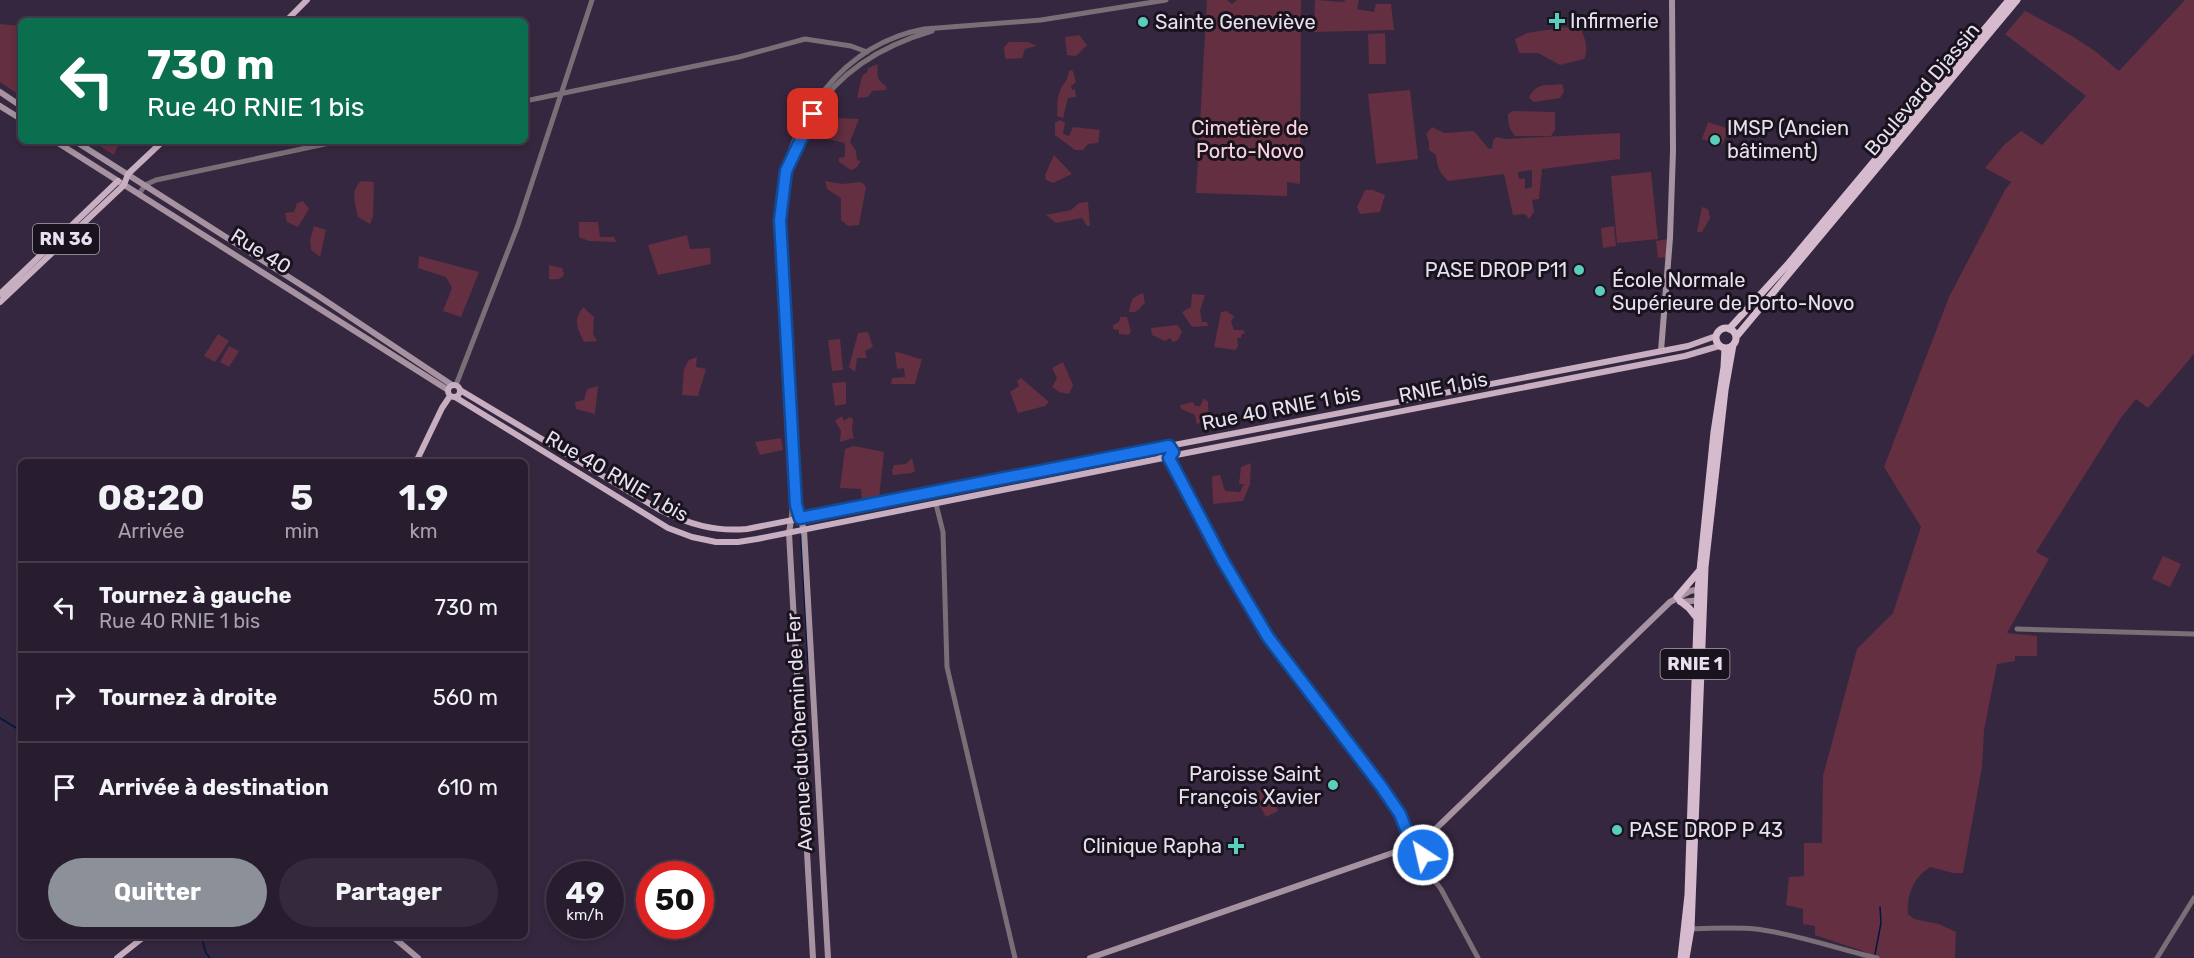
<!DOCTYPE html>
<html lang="fr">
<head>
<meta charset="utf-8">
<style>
	body { margin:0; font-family:Rubik,sans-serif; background:#342a3b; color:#f1f3f6; height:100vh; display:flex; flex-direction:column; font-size:22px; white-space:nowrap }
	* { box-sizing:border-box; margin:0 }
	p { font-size:20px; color:#a5a2aa }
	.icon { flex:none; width:33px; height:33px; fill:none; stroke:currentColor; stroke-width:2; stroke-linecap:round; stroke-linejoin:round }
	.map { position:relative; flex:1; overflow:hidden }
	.sheet { position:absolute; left:18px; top:459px; width:510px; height:480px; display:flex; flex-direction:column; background:#281d2f; border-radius:9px; box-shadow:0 3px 9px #0003,0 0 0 2px #443b4b }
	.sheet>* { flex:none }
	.top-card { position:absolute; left:18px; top:18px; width:510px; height:126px; border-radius:9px; box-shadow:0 3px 9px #0003,0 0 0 2px #443b4b; background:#0b6e4f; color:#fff; overflow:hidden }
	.speed { position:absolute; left:546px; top:861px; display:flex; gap:12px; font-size:30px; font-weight:700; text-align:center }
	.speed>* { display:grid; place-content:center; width:78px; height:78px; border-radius:50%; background:#281d2f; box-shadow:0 3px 9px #0003,0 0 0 2px #443b4b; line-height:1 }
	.speed small { font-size:15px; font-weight:400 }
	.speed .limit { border:9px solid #d22; background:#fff; color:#111 }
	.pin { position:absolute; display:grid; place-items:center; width:51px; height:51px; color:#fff; margin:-26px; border-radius:12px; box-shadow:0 3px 9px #0006 }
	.me { position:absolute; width:66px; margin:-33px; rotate:325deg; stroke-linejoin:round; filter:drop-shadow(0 0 4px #0008) }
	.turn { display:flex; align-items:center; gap:21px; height:126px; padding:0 30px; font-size:27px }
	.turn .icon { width:78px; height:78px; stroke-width:2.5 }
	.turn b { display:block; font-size:42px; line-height:51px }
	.eta { display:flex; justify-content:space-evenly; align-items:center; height:102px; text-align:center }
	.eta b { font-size:36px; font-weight:700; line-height:42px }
	.button { display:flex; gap:12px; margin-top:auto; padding:12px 30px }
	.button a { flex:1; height:69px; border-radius:36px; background:#8c9099; color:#fff; font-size:24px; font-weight:700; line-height:69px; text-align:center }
	.button a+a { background:#342a3b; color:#f1f3f6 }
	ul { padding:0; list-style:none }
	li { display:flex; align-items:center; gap:18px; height:90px; padding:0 30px; border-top:2px solid #443b4b }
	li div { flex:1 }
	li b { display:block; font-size:22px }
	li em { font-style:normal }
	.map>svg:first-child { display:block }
</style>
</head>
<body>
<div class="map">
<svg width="2194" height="958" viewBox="0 0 2194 958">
	<rect width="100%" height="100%" fill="#35273f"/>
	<path fill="#642f40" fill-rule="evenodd" d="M1207,0H1227L1232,4L1237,0H1301L1300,184L1287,182V196L1196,193Z
		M1315,0L1344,2L1345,0H1359L1357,9L1374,12L1376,4H1391L1394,30L1314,32Z
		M2185,0H2194V354L2148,408L2136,399L2120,419L2036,552L2049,559L2007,633L2037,636V656H2015V661L1997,664L1984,730L1982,767L1963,873H1953L1930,867C1914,877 1906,895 1908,914L1914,919L1939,924L1956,932L1955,958H1861L1863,951L1815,935V926L1803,924V909L1786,905L1789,877L1804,876V843H1822L1823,776L1857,649L1893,613L1921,527L1884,467L1949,297L2005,190L2011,182L1985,168L2004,145L2021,131L2042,145L2086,96L2005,34L2025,11L2072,36L2095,51L2119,71Z
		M0,24L21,26V96L0,82Z
		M1566,27L1581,30C1585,39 1589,49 1584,59L1560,65L1538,53H1519L1515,39L1527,33Z
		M1385,33L1386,64H1369L1368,34Z
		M1079,35L1087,45L1076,56L1067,55L1065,37Z
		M1009,42H1028L1037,46L1025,49L1022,58L1007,59L1005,58L1004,47Z
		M878,64C877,74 876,80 886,86V90L872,91L868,97L857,98L862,76L867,72L868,68Z
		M1069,70L1073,71L1076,82L1071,86L1072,90L1075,89L1076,97L1068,98L1063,118L1057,116C1058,108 1056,99 1060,91C1064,80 1067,85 1069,70Z
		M1562,84L1564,91L1560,98L1534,102L1529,98C1536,82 1546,86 1562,84Z
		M1410,90L1418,159L1376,164L1368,94Z
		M1513,111L1555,112V130L1551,136H1515C1509,129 1508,124 1508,114Z
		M839,118L859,119L850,142L856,151L857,160L861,161L856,168L851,170L839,162V158L845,157V143L828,139L826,122Z
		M1059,120L1065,122L1063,134L1069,136L1073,127L1100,130L1098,143L1088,144L1083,150H1075L1055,135V123Z
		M1708,122L1729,129L1722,145L1702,139Z
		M1432,127L1444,133L1474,131L1488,148L1492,149L1493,141L1496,137L1506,139L1620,133V159L1542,169L1539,199L1532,200L1534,212L1529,219L1525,214L1513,215L1504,174L1448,181C1440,173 1437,167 1436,155L1429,150V142L1426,134ZM1532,170V187L1525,189V178L1519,179L1518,172Z
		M92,141H120L114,155Z
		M1054,155L1072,174L1053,183L1046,180L1045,175Z
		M1651,172L1658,239L1617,243L1611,176Z
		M361,181L374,182L373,217L370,224L358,217C355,204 350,191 361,181Z
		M825,181L842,184L861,182L866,187L859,225L848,226L841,220V198L827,189Z
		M1365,190H1373L1385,195L1380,212L1360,214L1357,207Z
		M303,201L309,209L298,227L287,222L285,213L294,212L297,203Z
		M1088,202L1090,226H1087L1082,218L1056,223L1046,215L1071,210L1079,203Z
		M1702,207L1708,209L1710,218L1702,232H1697Z
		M579,222H598L600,237H614L616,242L589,241L579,237Z
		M314,226L326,230L320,257L311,250L310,240Z
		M1614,226L1616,246L1603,248L1601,228Z
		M687,235L690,249L710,248L711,264L658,275L648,245Z
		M1668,239L1667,257L1658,258L1656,241Z
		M419,256L479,272L461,317L443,311L452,288L446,277L418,268Z
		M549,265L562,268L564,274C561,281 555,279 549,279Z
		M1143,293L1145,303C1139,308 1139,313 1129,312C1131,300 1132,297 1143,293Z
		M1192,294L1205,295L1200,311L1202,322H1207L1208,326L1192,327L1182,312L1191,307Z
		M583,307L594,317L593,334L597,341L584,342C577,327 573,321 583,307Z
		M1226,311L1234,316L1231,322L1234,330H1243L1245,333L1241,335V338H1237L1238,346L1236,350L1214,347L1221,312Z
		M1120,317H1127L1131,331L1129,335L1119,334V330L1113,329V325L1119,322Z
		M1177,325L1182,331L1178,340L1173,342L1170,338L1165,341L1152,335L1151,328Z
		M868,332L873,347L865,351L867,358H857L855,372L849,367L858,333Z
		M218,334L229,341L215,362L204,356Z
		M840,339L843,370L832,371L828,340Z
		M229,346L239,351L229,367L220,362Z
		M895,352C906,353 912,358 922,359L915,384H891L892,378L905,377L904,368L897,369Z
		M697,357L696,367L706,369L698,396L682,395L684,369L689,360Z
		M1063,362L1073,385L1069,394L1059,392L1052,387L1057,378L1052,368Z
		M1021,378L1049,402L1045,406L1018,413L1010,392L1019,386L1017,381Z
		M846,382V404L835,406L832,383Z
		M598,386L595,414L576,409L575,402L584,400L587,389Z
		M1204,398L1208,402L1209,422H1200L1197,425L1195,415L1181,409L1180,405L1193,402L1195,406H1200Z
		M842,416L844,421L849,417L853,419L852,431L854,438L840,442L841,431L835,421Z
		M781,438L783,450L760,455L755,442Z
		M854,446L884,452L879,499L862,502L861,489L840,488L845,449Z
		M912,458L915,471L912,473L893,475L892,470L894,465L906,464Z
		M1251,463L1250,484L1243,501L1213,504L1212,476L1220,475L1225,491L1240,492L1244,484H1239L1241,467Z
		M2163,556L2181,564L2170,587L2152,579Z
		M1266,787L1278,811L1266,817L1253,793Z"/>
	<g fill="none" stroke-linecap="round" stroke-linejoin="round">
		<path stroke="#001742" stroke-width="1.5" d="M801,536L808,664
			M0,718L21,731
			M201,936L206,953L210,958
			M1875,954L1881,923L1880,907"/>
		<path stroke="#7a6e77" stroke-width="5" d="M525,101L739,57L805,39L851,46L867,52
			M792,155C799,141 805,127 813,114C840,71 884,45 932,31
			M139,194L145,185L156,180L339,141
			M781,232L786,316
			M456,385L518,225L592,0
			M790,385L796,505L800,518
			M1169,458L1223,561L1268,637L1381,786L1400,814L1411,842
			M936,504L943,532L947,667L1015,958
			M791,520L792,507C789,447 786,388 783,329C781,285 774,240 779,197C789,118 844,44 924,29L1041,20L1166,0
			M2017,629L2194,634
			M1419,861L1441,889L1478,958
			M1691,929C1713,928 1734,927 1756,929C1797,934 1837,949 1877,958
			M2157,958L2194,898"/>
		<path stroke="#a692a0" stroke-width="6" d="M0,92L21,106
			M0,106L21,119
			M55,141L448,390
			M75,141L317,295L452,385
			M1661,351L1670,238L1673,151L1672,0
			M800,518L804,530L828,958
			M791,520L789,533L813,958
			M1680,602L1702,600
			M1401 853a11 11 0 1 1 22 0a11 11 0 1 1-22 0Z
			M1419,845L1670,602L1690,591L1701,589
			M392,936L418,958
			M1090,958L1401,850"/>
		<path stroke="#c7aec0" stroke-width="6" d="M286,21L307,0
			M0,294L118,181
			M0,302L124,185L128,174L163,141
			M448 391a6 6 0 1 1 12 0a6 6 0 1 1-12 0Z
			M460,390L660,510C689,524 714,532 747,529L1163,447
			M455,397L668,528L692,537L716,542H738L757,539L1163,458
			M1160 452a6 6 0 1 1 12 0a6 6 0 1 1-12 0Z
			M1169,446L1688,346L1716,336
			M1171,456L1685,356L1719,346
			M416,462L442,408L450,396
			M117,958L145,936"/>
		<path stroke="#d6bace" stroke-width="7" d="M1716 338a10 10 0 1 1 20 0a10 10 0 1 1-20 0Z
			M1729,329L1789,263L2009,0
			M1736,337L2017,0
			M1677,597L1700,570
			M1680,601L1689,608L1697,618
			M1681,958L1688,895L1698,590L1714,432L1724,367L1725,348
			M1686,958L1691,929L1705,567L1725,390L1733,345"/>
	</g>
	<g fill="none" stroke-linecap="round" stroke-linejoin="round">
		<defs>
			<path id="route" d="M813,114L786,171L780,220L796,505L800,518L1169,446L1173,452L1169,458L1223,561L1268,637L1381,786L1400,814L1411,842L1419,845L1423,855"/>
		</defs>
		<use href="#route" stroke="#114b97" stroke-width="15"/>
		<use href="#route" stroke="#1a73e8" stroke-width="10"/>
	</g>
	<g fill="#5bcebb" stroke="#19131e" stroke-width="2">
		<path d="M1554 12h6v6h6v6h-6v6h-6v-6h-6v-6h6z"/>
		<circle cx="1143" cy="22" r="6"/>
		<circle cx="1715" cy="140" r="6"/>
		<circle cx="1579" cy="270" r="6"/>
		<circle cx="1600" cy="291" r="6"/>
		<circle cx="1333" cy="785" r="6"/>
		<circle cx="1617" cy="830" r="6"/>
		<path d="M1233 837h6v6h6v6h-6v6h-6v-6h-6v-6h6z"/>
	</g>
	<g text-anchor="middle" stroke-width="6" stroke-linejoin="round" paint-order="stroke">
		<g fill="#19131e" stroke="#aaa2b0" stroke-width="1.5">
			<rect x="33" y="224" width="66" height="30" rx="4.5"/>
			<rect x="1660.5" y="649" width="69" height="30" rx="4.5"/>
		</g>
		<g font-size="18" font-weight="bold" fill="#e8e0ef">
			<text x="66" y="245">RN 36</text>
			<text x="1695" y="670">RNIE 1</text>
		</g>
		<g font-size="20" fill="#e8e0ef" stroke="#19131e" text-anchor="start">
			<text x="1570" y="28">Infirmerie</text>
			<text x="1155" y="29">Sainte Geneviève</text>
			<text x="1727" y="135">IMSP (Ancien<tspan x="1727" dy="23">bâtiment)</tspan></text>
			<text x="1567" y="277" text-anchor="end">PASE DROP P11</text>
			<text x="1612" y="287">École Normale<tspan x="1612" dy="23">Supérieure de Porto-Novo</tspan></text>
			<text x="1321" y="781" text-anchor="end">Paroisse Saint<tspan x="1321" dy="23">François Xavier</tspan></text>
			<text x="1629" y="837">PASE DROP P 43</text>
			<text x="1222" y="853" text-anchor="end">Clinique Rapha</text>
		</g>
		<g font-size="20" fill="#e8e0ef" stroke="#19131e">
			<text transform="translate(1922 89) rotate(-50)" y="7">Boulevard Djassin</text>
			<text transform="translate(261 251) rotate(32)" y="7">Rue 40</text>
			<text transform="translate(1443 387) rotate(-11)" y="7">RNIE 1 bis</text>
			<text transform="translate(1281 408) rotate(-11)" y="7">Rue 40 RNIE 1 bis</text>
			<text transform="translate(617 476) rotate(30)" y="7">Rue 40 RNIE 1 bis</text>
			<text transform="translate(799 732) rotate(-93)" y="7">Avenue du Chemin de Fer</text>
		</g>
		<g font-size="20" fill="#fcd3dd" stroke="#19131e">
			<text x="1250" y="135">Cimetière de<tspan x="1250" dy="23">Porto-Novo</tspan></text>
		</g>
	</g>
</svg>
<div class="speed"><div>49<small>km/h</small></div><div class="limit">50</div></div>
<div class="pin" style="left:813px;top:114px;background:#d93025"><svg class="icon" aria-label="arrive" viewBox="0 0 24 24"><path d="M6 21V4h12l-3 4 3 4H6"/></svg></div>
<svg class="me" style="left:1423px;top:855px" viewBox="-20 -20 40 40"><circle r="17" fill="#1a73e8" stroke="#fff" stroke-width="3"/><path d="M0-11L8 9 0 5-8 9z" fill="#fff"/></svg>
<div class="top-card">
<div class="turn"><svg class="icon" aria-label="left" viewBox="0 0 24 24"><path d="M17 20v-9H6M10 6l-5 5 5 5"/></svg><div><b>730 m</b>Rue 40 RNIE 1 bis</div></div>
</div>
<section class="sheet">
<div class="eta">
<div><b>08:20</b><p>Arrivée</p></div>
<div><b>5</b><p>min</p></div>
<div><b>1.9</b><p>km</p></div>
</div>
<ul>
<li><svg class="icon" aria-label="left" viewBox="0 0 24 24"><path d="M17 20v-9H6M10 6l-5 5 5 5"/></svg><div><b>Tournez à gauche</b><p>Rue 40 RNIE 1 bis</p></div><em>730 m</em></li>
<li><svg class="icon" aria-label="right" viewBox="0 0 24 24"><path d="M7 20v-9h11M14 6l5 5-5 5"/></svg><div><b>Tournez à droite</b></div><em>560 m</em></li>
<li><svg class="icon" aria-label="arrive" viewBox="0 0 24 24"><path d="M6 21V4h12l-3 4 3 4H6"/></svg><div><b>Arrivée à destination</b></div><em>610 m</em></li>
</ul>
<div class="button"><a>Quitter</a><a>Partager</a></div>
</section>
</div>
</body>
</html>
